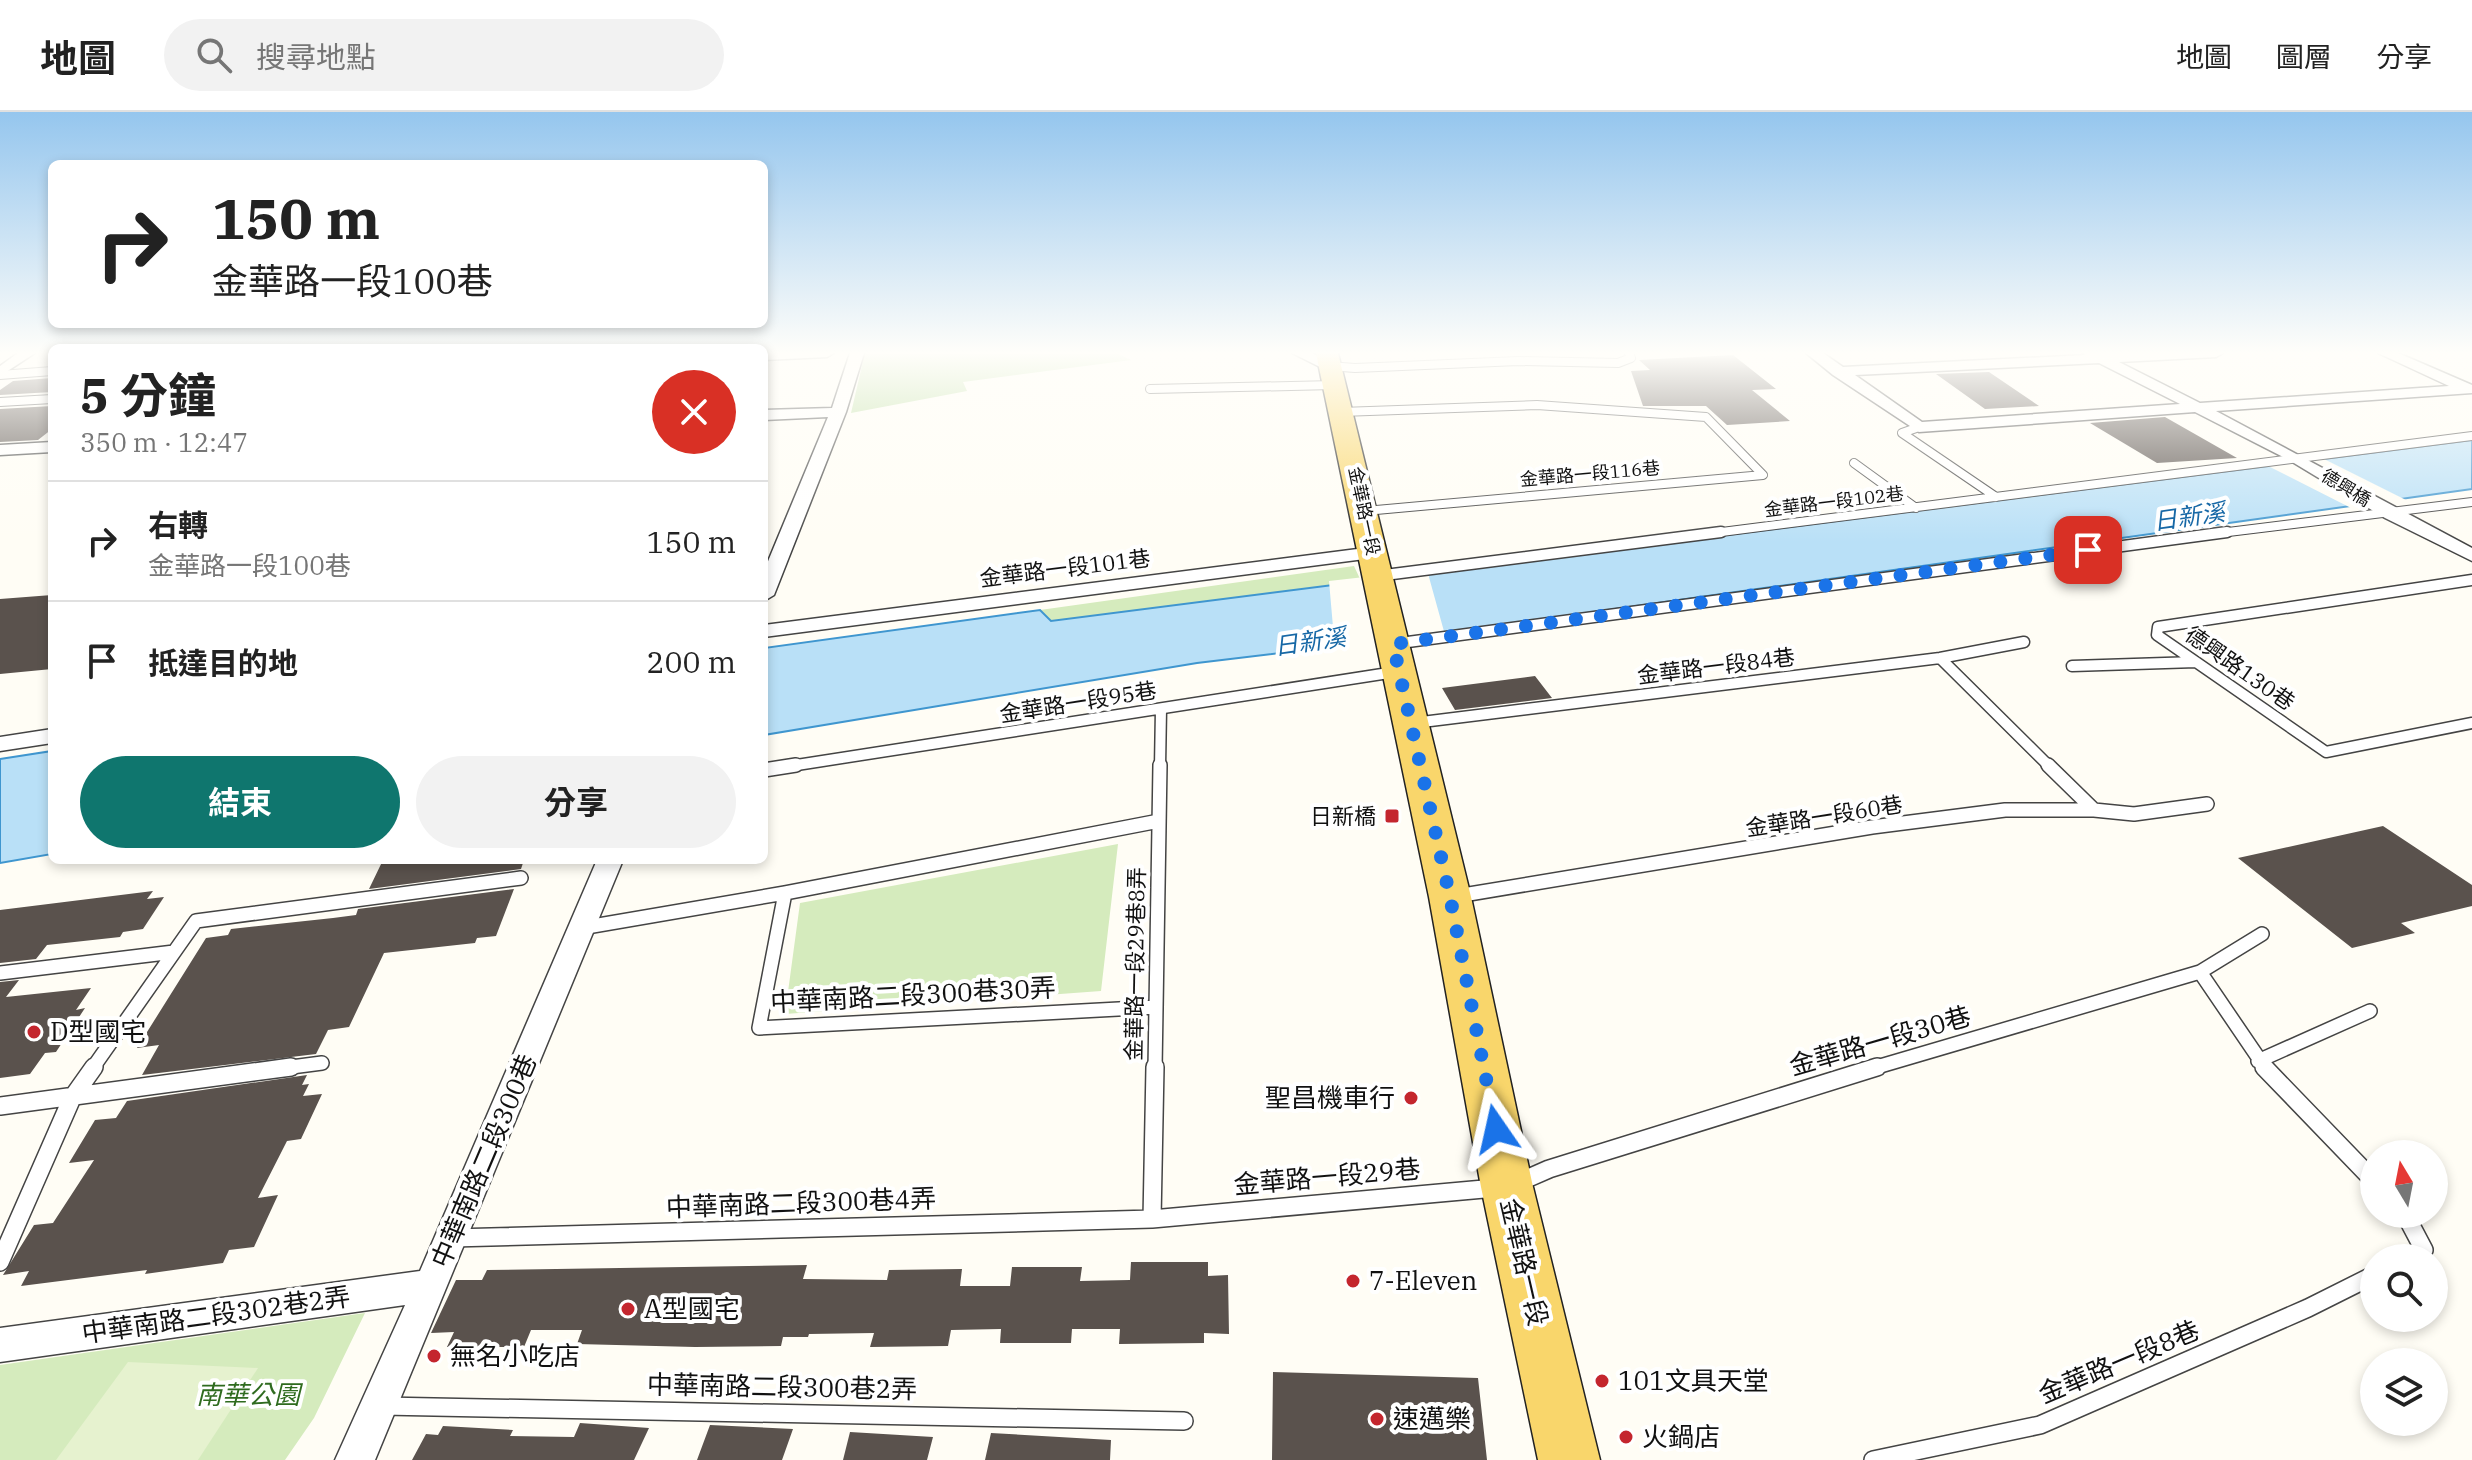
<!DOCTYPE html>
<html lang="zh-TW">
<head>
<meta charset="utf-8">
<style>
	body { margin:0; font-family:"IBM Plex Serif","Noto Sans TC",serif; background:#f2f2f2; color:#222; height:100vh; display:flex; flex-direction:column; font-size:30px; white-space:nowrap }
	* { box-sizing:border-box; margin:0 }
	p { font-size:26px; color:#767676 }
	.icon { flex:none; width:44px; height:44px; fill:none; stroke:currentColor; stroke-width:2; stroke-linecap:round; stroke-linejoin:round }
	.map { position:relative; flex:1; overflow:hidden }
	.sheet { position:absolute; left:48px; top:232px; width:720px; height:520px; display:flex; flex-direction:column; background:#fff; border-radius:12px; box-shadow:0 4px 12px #0003 }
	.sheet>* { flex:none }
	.hud { position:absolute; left:48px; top:48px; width:720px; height:168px; border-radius:12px; box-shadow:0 4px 12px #0003; background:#fff; color:#222; overflow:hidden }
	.needle { width:52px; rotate:350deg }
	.buttons { position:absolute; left:2360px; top:1028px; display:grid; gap:16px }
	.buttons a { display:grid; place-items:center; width:88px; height:88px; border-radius:50%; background:#fff; box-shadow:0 4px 12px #0003; font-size:40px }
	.pin { position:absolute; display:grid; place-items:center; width:68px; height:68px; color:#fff; margin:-34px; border-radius:16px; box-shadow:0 4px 12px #0006 }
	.me { position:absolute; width:88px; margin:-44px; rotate:349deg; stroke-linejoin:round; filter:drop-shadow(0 0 6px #0008) }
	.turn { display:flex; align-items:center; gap:28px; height:168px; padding:0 32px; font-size:36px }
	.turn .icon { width:104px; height:104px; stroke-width:2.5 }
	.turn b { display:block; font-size:56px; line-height:68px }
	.round { display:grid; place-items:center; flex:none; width:84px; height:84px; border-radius:42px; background:#f2f2f2 }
	.headline { display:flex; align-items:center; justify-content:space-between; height:136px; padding:0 32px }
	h1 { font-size:48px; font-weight:700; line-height:60px }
	.button { display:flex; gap:16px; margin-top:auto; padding:16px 32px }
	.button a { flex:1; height:92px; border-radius:48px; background:#0f766e; color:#fff; font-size:32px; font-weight:700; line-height:92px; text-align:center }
	.button a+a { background:#f2f2f2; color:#222 }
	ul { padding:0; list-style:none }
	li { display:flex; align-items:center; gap:24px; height:120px; padding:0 32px; border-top:2px solid #e0e0e0 }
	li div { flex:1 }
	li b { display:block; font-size:30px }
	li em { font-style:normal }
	header { display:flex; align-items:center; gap:48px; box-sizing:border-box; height:112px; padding:0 40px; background:#fff; border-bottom:2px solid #e0e0e0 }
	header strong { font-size:38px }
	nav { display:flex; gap:44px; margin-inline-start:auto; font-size:28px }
	.search { width:560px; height:72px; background:#f2f2f2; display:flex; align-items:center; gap:20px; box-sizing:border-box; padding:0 28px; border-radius:44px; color:#767676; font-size:30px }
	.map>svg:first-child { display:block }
</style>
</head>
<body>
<header>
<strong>地圖</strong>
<div class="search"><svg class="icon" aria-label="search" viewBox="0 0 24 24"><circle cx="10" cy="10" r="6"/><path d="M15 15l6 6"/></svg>搜尋地點</div>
<nav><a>地圖</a><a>圖層</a><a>分享</a></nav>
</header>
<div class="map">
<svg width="2472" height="1348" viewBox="0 0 2472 1348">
	<rect width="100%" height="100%" fill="#fffdf5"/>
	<path fill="#d5ebbd" d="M1354,454L1361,469L1051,509L1040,498Z
		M1118,732L1101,879L785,902L800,791Z
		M365,1201L314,1306L285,1348H0V1253Z"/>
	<path fill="#b9dc9c" d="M865,241H1116L1131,248L963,270L967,279L851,301Z"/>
	<path fill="#e6f2cf" d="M128,1250L258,1256L198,1348H56Z"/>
	<path fill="#b9e0f7" stroke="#3f96cf" stroke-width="2" d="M2472,328V377L1422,524L1197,551L764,623V536L1040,498L1051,509Z
		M52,639V742L0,751V647Z"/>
	<path fill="#fffdf5" d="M2320,345L2410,390L2355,398L2266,353Z
		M1427,458L1445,523L1335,538L1329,469Z"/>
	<path fill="#5a524d" d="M1733,243L1776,277L1752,278L1790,309L1727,313L1706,294H1643L1631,259L1650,258L1639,248Z
		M1989,260L2039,294L1985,297L1936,262Z
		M52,266V280L0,283V278L13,269Z
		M52,294V317L38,328L0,330V297Z
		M2165,305L2237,346L2157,351L2090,311Z
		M52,483V557L0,562V487Z
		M1535,564L1552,586L1455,598L1442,576Z
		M2383,714L2472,773V794L2401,811L2415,821L2352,836L2238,746Z
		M383,748H524L521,757L369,777Z
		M514,777L496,824L477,826L475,831L384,841L349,915L328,918L316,942L142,963L159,933L137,936L206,826L228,823L231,817L333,806L356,803L358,797Z
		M153,779L147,787L164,785L143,817L123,820L120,825L47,833L36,847L0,851V798Z
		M19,868L6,885L91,876L76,898L85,896L56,940L45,941L30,962L0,966V870Z
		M307,963L302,973L309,972L303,984L322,982L301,1027L287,1029L258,1086L278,1083L254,1135L229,1138L223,1151L145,1162L147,1158L21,1174L29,1159L3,1163L34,1113L53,1111L94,1048L69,1051L95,1008L116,1006L127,989Z
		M1131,1150H1208V1164L1228,1163L1229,1222L1204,1221V1231L1119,1232L1120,1217H1072L1071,1231H1000L1001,1217L951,1218L948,1234L870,1235L874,1221L809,1222L808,1225H783L781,1234L695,1235L577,1232L582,1218H531L524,1235H447L454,1220L431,1221L456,1168H482L487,1158L807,1153L803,1167L887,1168L889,1158L962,1157L960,1174H1010L1012,1155H1082L1080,1169L1130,1168Z
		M1273,1260L1478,1266L1487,1348H1272Z
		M580,1311L649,1316L634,1348H412L426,1322L438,1323L443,1314L513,1318L510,1324L574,1325Z
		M710,1313L793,1317L782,1348H697Z
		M850,1320L933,1325L927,1348H843Z
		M991,1321L1111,1328L1110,1348H985Z"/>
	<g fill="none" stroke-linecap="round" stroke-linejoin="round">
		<defs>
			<path id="service-far3" d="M1329,254L1355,256L1518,249L1618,251L1631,246L1629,241
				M0,263L52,259
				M1150,277L1334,273
				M0,290L52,287
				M1341,300L1537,293L1706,305L1763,363L1365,399
				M1919,315L1902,321L1996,385
				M1854,351L1916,396
				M1706,422L2472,324
				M2212,422L2472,390"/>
			<path id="service-far2" d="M1377,464L1721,420
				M2472,468L2158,515L2157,523L2326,640L2472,611
				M1393,532L2227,420
				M1940,546L2050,655
				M2072,554L2196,550
				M1414,611L1940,546L2024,530
				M784,655L1395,560
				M1160,655L1161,597"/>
			<path id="service-far1" d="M2048,653L2094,698
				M764,658L796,653
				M785,781L759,916L1156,895
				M1457,784L1872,715L2005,698H2094L2134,702L2207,692
				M581,816L785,781L1159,709
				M2200,860L2266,957
				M0,861L174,840
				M2258,949L2370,899
				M92,957L196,809L521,766
				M276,957L322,951
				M1155,957L1160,653
				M1870,957L2200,860L2262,822"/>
			<path id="service" d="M2264,955L2374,1069
				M0,994L291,955
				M1517,1071L1549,1057L1877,955
				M2405,1102L2424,1138L2409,1146
				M1152,1107L1155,955
				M452,1126L1152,1107L1495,1076
				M0,1150L72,986L94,955
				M383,1294L1184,1309
				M1873,1348L2040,1313L2308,1196L2374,1163"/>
			<path id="minor" d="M18,241H35L0,264V254Z
				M764,241H834L827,245L764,248Z
				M850,241H864L846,300L774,483L764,489V459L828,305L764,308V298L832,296Z
				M1292,241H1312L1336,254L1334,257H1324Z
				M1806,241H1823L1843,255L2085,243L2083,241H2223L2216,245L2119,250L2200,291L2449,274L2378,241H2398L2472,273V281L2216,299L2472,436V449L2385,406L2289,348L2195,300L1919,320L1833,263ZM2099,251L2180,292L1922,310L1855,263Z
				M52,330V340L0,343V333Z
				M1373,435L1380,437L1382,441L1380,445L764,525V513Z
				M52,617V631L0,639V625Z
				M597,748H623L375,1348H335L405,1193L0,1250V1216L420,1159Z"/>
			<path id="primary" d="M1316,241H1338L1471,785L1533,1075L1600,1348H1538L1481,1075L1429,785Z"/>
		</defs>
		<use href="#service-far3" stroke="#444" stroke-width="10"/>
		<use href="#service-far2" stroke="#444" stroke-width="13"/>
		<use href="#service-far1" stroke="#444" stroke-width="16"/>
		<use href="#service" stroke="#444" stroke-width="20"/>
		<use href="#minor" stroke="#444" stroke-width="3"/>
		<use href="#primary" stroke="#222" stroke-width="3"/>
		<use href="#service-far3" stroke="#fff" stroke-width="8"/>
		<use href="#service-far2" stroke="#fff" stroke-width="10"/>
		<use href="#service-far1" stroke="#fff" stroke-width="13"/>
		<use href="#service" stroke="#fff" stroke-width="17"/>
		<use href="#minor" fill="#fff" fill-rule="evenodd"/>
		<use href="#primary" fill="#f9d66b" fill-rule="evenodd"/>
	</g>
	<linearGradient id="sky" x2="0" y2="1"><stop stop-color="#95c6ee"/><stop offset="0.56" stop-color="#fffefa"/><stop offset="1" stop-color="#fffefa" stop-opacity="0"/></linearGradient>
	<rect width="2472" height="430" fill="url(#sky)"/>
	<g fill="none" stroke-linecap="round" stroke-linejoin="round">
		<path stroke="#1a73e8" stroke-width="14" stroke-dasharray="0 25.2" d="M1496,1017L1450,785L1393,532L2088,438"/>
	</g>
	<g fill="#c4262e" stroke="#fff" stroke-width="3">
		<rect x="1384" y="696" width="16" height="16" rx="4"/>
		<circle cx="34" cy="920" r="8"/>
		<circle cx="1411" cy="986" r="8"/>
		<circle cx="1353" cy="1169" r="8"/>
		<circle cx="628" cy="1197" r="8"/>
		<circle cx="434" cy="1244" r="8"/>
		<circle cx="1602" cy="1269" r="8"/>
		<circle cx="1377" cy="1307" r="8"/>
		<circle cx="1626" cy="1325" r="8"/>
	</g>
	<g text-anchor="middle" stroke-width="8" stroke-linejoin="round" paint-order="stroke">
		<g font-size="18" fill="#111" stroke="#fff">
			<text transform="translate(1590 362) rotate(-5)" y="6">金華路一段116巷</text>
			<text transform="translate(2346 376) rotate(31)" y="6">德興橋</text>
			<text transform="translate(1834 390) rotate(-7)" y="6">金華路一段102巷</text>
			<text transform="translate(1364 399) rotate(78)" y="6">金華路一段</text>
		</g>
		<g font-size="22" fill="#111" stroke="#fff">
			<text transform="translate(1065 456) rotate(-7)" y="8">金華路一段101巷</text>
			<text transform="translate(1716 554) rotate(-7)" y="8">金華路一段84巷</text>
			<text transform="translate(2240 556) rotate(35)" y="8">德興路130巷</text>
			<text transform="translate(1078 590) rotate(-9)" y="8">金華路一段95巷</text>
			<text transform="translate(1824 704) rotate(-9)" y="8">金華路一段60巷</text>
			<text transform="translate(1135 852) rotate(-89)" y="8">金華路一段29巷8弄</text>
		</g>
		<g font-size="22" fill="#111" stroke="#fff" text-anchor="end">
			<text x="1376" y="712">日新橋</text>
		</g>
		<g font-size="24" font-style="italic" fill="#1768a6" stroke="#fff">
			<text transform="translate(2189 405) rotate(-8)" y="8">日新溪</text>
			<text transform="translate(1310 530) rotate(-8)" y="8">日新溪</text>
		</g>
		<g font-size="26" fill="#111" stroke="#fff">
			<text transform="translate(913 883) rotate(-3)" y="9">中華南路二段300巷30弄</text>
			<text transform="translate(1880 929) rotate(-16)" y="9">金華路一段30巷</text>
			<text transform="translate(484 1049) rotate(-67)" y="9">中華南路二段300巷</text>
			<text transform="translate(1327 1065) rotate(-5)" y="9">金華路一段29巷</text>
			<text transform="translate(801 1091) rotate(-2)" y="9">中華南路二段300巷4弄</text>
			<text transform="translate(1524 1150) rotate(77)" y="9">金華路一段</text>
			<text transform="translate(216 1203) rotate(-8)" y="9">中華南路二段302巷2弄</text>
			<text transform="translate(2119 1250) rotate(-23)" y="9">金華路一段8巷</text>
			<text transform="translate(782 1275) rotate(1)" y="9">中華南路二段300巷2弄</text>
		</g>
		<g font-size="26" fill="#111" stroke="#fff" text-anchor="start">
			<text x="50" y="929">D型國宅</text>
			<text x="1395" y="995" text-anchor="end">聖昌機車行</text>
			<text x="1369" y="1178">7-Eleven</text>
			<text x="644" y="1206">A型國宅</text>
			<text x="450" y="1253">無名小吃店</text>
			<text x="1618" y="1278">101文具天堂</text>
			<text x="1393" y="1316">速邁樂</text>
			<text x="1642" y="1334">火鍋店</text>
		</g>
		<g font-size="26" font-style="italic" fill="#2f6b1f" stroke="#fff">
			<text x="248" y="1292">南華公園</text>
		</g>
	</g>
</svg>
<div class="buttons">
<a><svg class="needle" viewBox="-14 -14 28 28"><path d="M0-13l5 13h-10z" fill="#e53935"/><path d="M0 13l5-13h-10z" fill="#767676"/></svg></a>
<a><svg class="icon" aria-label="search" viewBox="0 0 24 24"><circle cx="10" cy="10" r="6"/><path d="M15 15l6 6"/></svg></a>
<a><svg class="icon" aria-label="layers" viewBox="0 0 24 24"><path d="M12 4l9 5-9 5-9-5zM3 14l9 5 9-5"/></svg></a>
</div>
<div class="pin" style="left:2088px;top:438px;background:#d93025"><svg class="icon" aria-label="arrive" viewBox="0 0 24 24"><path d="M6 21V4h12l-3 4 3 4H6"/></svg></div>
<svg class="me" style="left:1496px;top:1017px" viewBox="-20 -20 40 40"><path d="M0-17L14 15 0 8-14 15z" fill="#1a73e8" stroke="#fff" stroke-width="4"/></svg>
<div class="hud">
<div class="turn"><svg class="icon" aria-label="right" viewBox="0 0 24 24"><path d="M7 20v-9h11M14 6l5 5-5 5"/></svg><div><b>150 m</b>金華路一段100巷</div></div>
</div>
<section class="sheet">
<div class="headline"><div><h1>5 分鐘</h1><p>350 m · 12:47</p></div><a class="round" style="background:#d93025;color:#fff"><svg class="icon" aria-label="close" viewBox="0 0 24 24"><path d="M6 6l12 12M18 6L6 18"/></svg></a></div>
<ul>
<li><svg class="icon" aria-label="right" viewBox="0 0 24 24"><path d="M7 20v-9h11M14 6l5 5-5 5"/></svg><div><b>右轉</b><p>金華路一段100巷</p></div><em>150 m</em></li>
<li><svg class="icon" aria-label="arrive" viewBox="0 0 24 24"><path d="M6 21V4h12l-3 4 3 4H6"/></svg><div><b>抵達目的地</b></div><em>200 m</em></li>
</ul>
<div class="button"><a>結束</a><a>分享</a></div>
</section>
</div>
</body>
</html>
